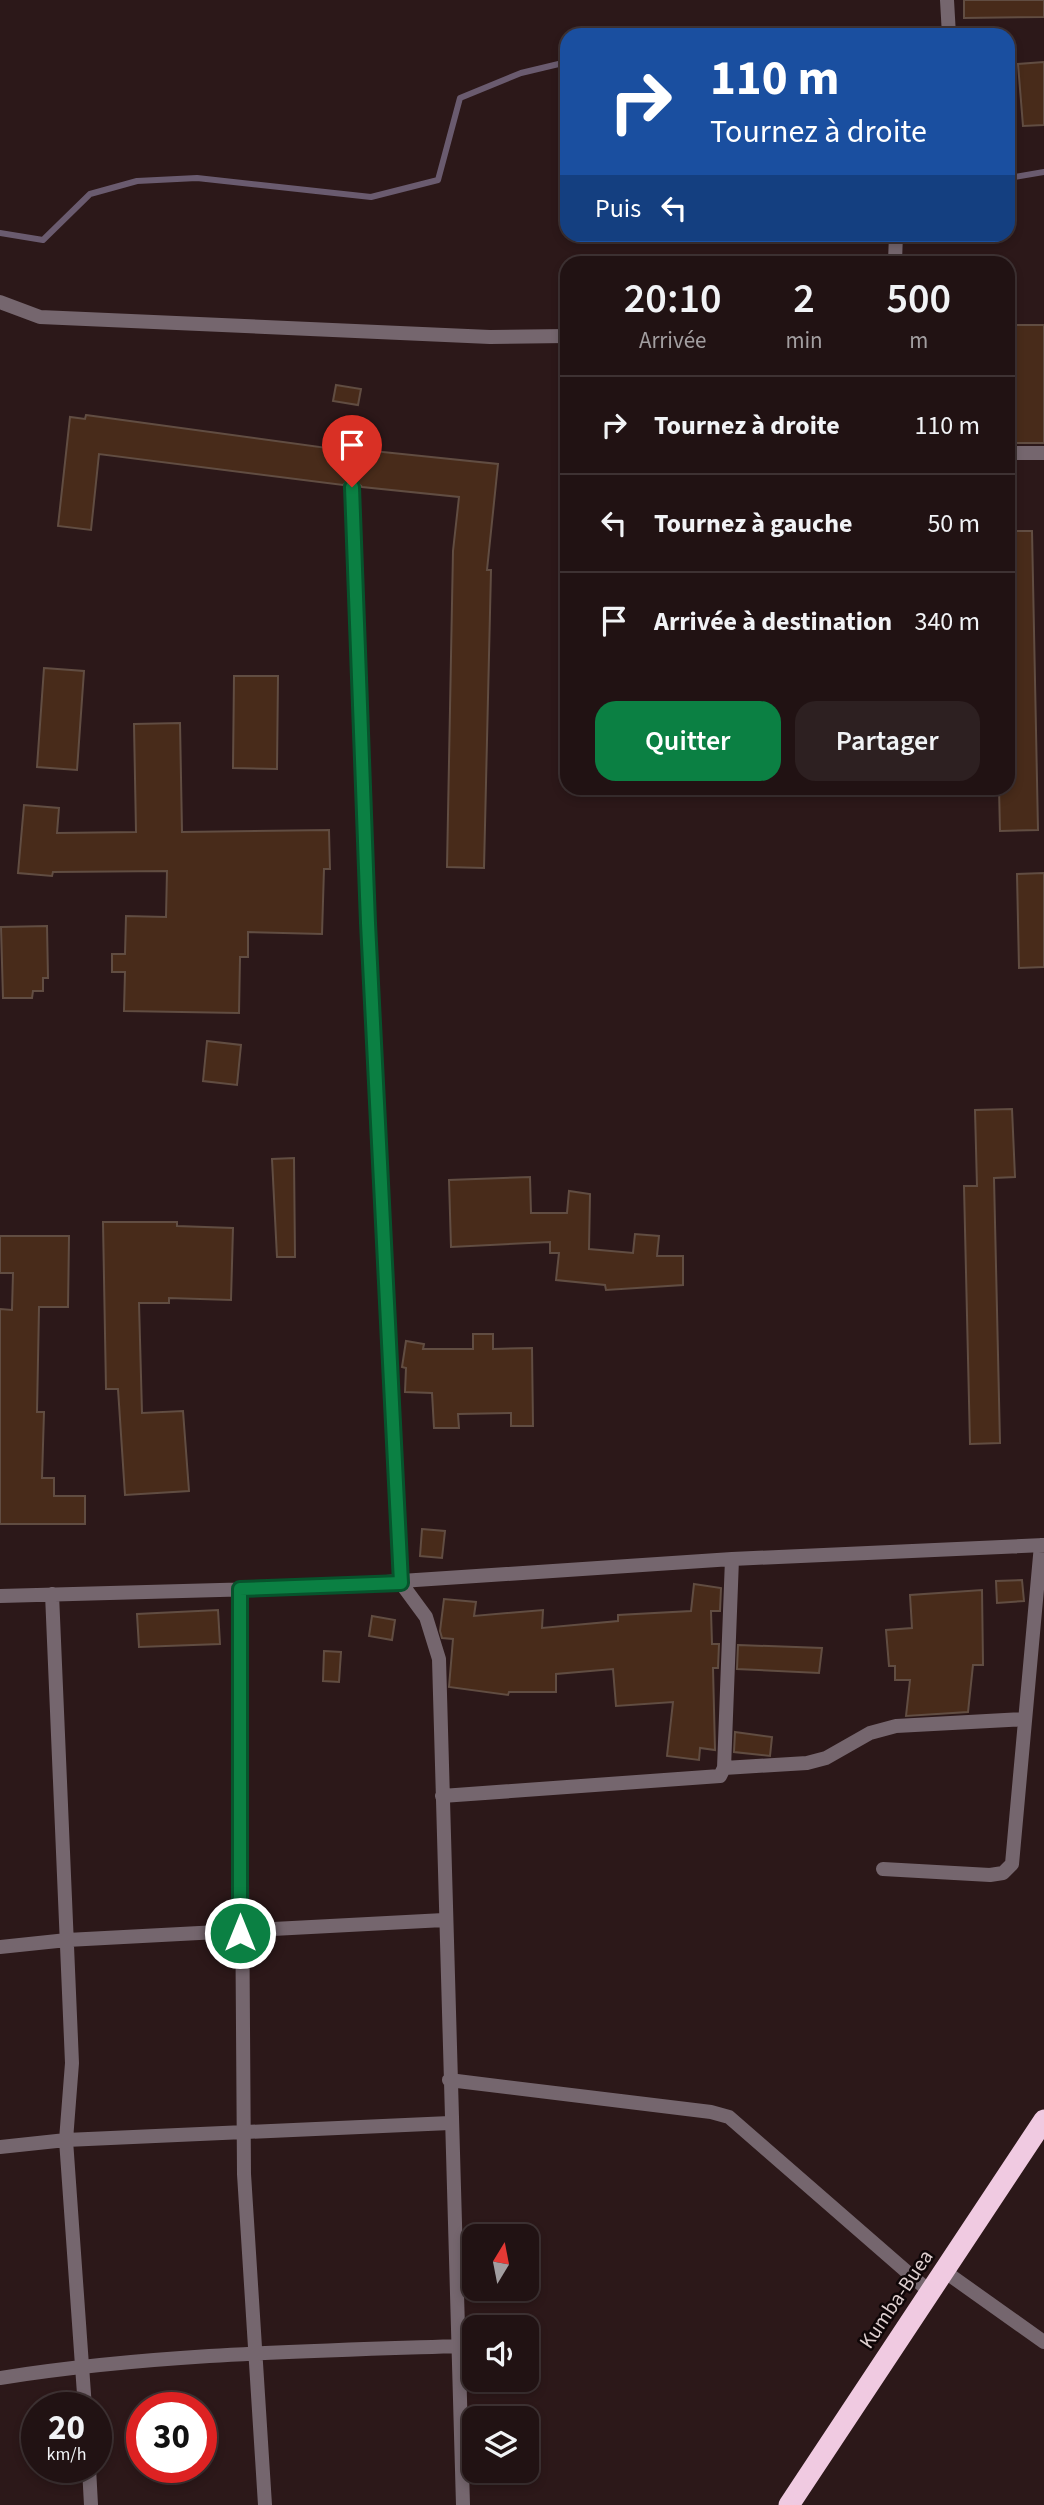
<!DOCTYPE html>
<html lang="fr">
<head>
<meta charset="utf-8">
<style>
	body { margin:0; font-family:"Source Sans 3",sans-serif; background:#2d2021; color:#f1f3f6; height:100vh; display:flex; flex-direction:column; font-size:26px; white-space:nowrap }
	* { box-sizing:border-box; margin:0 }
	p { font-size:23px; color:#a29ea0 }
	.icon { flex:none; width:38px; height:38px; fill:none; stroke:currentColor; stroke-width:2; stroke-linecap:round; stroke-linejoin:round }
	.map { position:relative; flex:1; overflow:hidden }
	.details { position:absolute; left:560px; top:256px; width:455px; height:539px; display:flex; flex-direction:column; background:#211213; border-radius:21px; box-shadow:0 4px 10px #0003,0 0 0 2px #3e3233 }
	.details>* { flex:none }
	.banner { position:absolute; left:560px; top:28px; width:455px; height:214px; border-radius:21px; box-shadow:0 4px 10px #0003,0 0 0 2px #3e3233; background:#1a4fa0; color:#fff; overflow:hidden }
	.needle { width:46px; rotate:10deg }
	.controls { position:absolute; left:462px; top:2224px; display:grid; gap:14px }
	.controls a { display:grid; place-items:center; width:77px; height:77px; border-radius:14px; background:#211213; box-shadow:0 4px 10px #0003,0 0 0 2px #3e3233; font-size:35px }
	.speed { position:absolute; left:21px; top:2392px; display:flex; gap:14px; font-size:35px; font-weight:700; text-align:center }
	.speed>* { display:grid; place-content:center; width:91px; height:91px; border-radius:50%; background:#211213; box-shadow:0 4px 10px #0003,0 0 0 2px #3e3233; line-height:1 }
	.speed small { font-size:18px; font-weight:400 }
	.speed .limit { border:10px solid #d22; background:#fff; color:#111 }
	.pin { position:absolute; display:grid; place-items:center; width:60px; height:60px; color:#fff; margin:-72px -30px; border-radius:50% 50% 50% 0; rotate:-45deg; box-shadow:0 0 7px #0007 }
	.pin .icon { rotate:45deg }
	.me { position:absolute; width:77px; margin:-38px; rotate:0deg; stroke-linejoin:round; filter:drop-shadow(0 0 5px #0008) }
	.turn { display:flex; align-items:center; gap:24px; height:147px; padding:0 35px; font-size:32px }
	.turn .icon { width:91px; height:91px; stroke-width:2.5 }
	.turn b { display:block; font-size:49px; line-height:60px }
	.then { display:flex; align-items:center; height:66px; padding:0 35px; background:#0003; gap:14px; font-size:26px }
	.eta { display:flex; justify-content:space-evenly; align-items:center; height:119px; text-align:center }
	.eta b { font-size:42px; font-weight:600; line-height:49px }
	.action { display:flex; gap:14px; margin-top:auto; padding:14px 35px }
	.action a { flex:1; height:80px; border-radius:21px; background:#0b8043; color:#fff; font-size:28px; font-weight:600; line-height:80px; text-align:center }
	.action a+a { background:#2d2021; color:#f1f3f6 }
	ul { padding:0; list-style:none }
	li { display:flex; align-items:center; gap:21px; height:98px; padding:0 35px; border-top:2px solid #3e3233 }
	li div { flex:1 }
	li b { display:block; font-size:26px }
	li em { font-style:normal }
	.map>svg:first-child { display:block }
</style>
</head>
<body>
<div class="map">
<svg width="1044" height="2505" viewBox="0 0 1044 2505">
	<rect width="100%" height="100%" fill="#2c1819"/>
	<g fill="none" stroke-linecap="round" stroke-linejoin="round">
		<path stroke="#6a5b6f" stroke-width="6" d="M1008,178L1044,172
			M0,233L43,240L90,194L137,181L197,178L371,197L438,180L460,98L521,73L567,62"/>
	</g>
	<path fill="#482b1a" stroke="#614d42" stroke-width="2" d="M964,0H1044V17L964,18Z
		M1044,62V125L1023,126L1018,64Z
		M1008,325H1044V443H1008Z
		M336,385L361,389L358,405L333,401Z
		M86,415L363,453L364,450L498,464L487,570H491L484,868L447,867L453,551L459,497L362,487L352,477L343,485L99,454L91,530L58,526L70,417L85,419Z
		M1008,531H1032L1038,830L1000,831L999,788H1008Z
		M44,668L84,671L77,770L37,767Z
		M234,676H278L277,769L233,768Z
		M180,723L182,832L329,830L330,869H324L322,934L248,932V957H240L239,1013L124,1011L125,972H112V954H125L126,916L166,917L167,871L53,872L52,876L18,873L24,805L59,808L57,833L136,832L134,724Z
		M1044,873V967L1019,968L1017,874Z
		M47,926L48,978H43V991H33L32,998H3L1,927Z
		M207,1041L241,1045L237,1085L203,1081Z
		M1012,1109L1015,1177L994,1178L1000,1443L970,1444L964,1186H977L975,1110Z
		M294,1158L295,1257H277L272,1159Z
		M530,1177L531,1213H567L569,1191L590,1194L589,1249L633,1253L635,1234L659,1236L657,1256H683V1285L606,1290L605,1285L556,1280L559,1253H550V1242L451,1247L449,1180Z
		M103,1222H177V1226L233,1228L231,1300L169,1298V1303H139L142,1413L183,1411L189,1491L125,1495L118,1389H106Z
		M0,1236H69L68,1307H39L37,1412H44L42,1478H54V1496H85V1524H0V1309L12,1310L13,1273H0Z
		M473,1334H493V1349L532,1348L533,1426H511V1413L458,1414L459,1428H434L432,1393L405,1392L406,1368L402,1367L406,1341L424,1344L423,1349H473Z
		M422,1529L445,1531L442,1558L420,1556Z
		M1022,1580L1024,1601L997,1603L996,1581Z
		M694,1584L721,1588L720,1611H711L712,1644H719L718,1668H713L715,1750L700,1748L699,1760L667,1756L673,1702L616,1706L613,1669L556,1674V1692H509L508,1695L449,1687L453,1639L442,1638L440,1631L444,1599L476,1602L474,1616L543,1610L542,1628L618,1621V1615L691,1611Z
		M982,1590L983,1665H973L968,1712L906,1716L910,1680H895V1666H889L886,1630L912,1628L910,1595Z
		M218,1610L220,1644L139,1647L137,1614Z
		M372,1616L395,1620L392,1640L369,1636Z
		M738,1645L822,1648L819,1673L737,1669Z
		M324,1651L341,1652L339,1682L323,1681Z
		M735,1732L772,1737L770,1756L734,1752Z"/>
	<g fill="none" stroke-linecap="round" stroke-linejoin="round">
		<path stroke="#75666e" stroke-width="14" d="M947,0L949,35
			M895,262L896,234
			M0,302L40,317L490,337L567,336
			M1008,453H1044
			M352,487L367,923L401,1583L426,1617L439,1659L463,2505
			M240,1589L244,2174L265,2505
			M52,1594L72,2063L66,2140L85,2408
			M0,1596L296,1588L732,1559L1044,1545
			M724,1768L807,1763L826,1758L870,1733L896,1726L1025,1719
			M442,1796L720,1776L724,1768L732,1559
			M883,1869L990,1875L1003,1873L1012,1864L1041,1545
			M0,1947L67,1940L444,1920
			M449,2080L711,2112L729,2117L930,2292
			M0,2147L66,2140L450,2123
			M944,2271L1044,2342
			M0,2378C152,2354 306,2351 460,2346
			M89,2468L91,2505"/>
		<path stroke="#f0cae1" stroke-width="21" d="M789,2505L1044,2120"/>
	</g>
	<g fill="none" stroke-linecap="round" stroke-linejoin="round">
		<defs>
			<path id="route" d="M240,1933V1589L401,1583L368,923L352,487"/>
		</defs>
		<use href="#route" stroke="#07532c" stroke-width="18"/>
		<use href="#route" stroke="#0b8043" stroke-width="12"/>
	</g>
	<g text-anchor="middle" stroke-width="5" stroke-linejoin="round" paint-order="stroke">
		<g font-size="21" fill="#ddcece" stroke="#0f0607">
			<text transform="translate(896 2299) rotate(-56)" y="7">Kumba-Buea</text>
		</g>
	</g>
</svg>
<div class="controls">
<a><svg class="needle" viewBox="-14 -14 28 28"><path d="M0-13l5 13h-10z" fill="#e53935"/><path d="M0 13l5-13h-10z" fill="#a29ea0"/></svg></a>
<a><svg class="icon" aria-label="sound" viewBox="0 0 24 24"><path d="M4 9h4l5-4v14l-5-4H4zM17 9q2 3 0 6"/></svg></a>
<a><svg class="icon" aria-label="layers" viewBox="0 0 24 24"><path d="M12 4l9 5-9 5-9-5zM3 14l9 5 9-5"/></svg></a>
</div>
<div class="speed"><div>20<small>km/h</small></div><div class="limit">30</div></div>
<div class="pin" style="left:352px;top:487px;background:#d93025"><svg class="icon" aria-label="arrive" viewBox="0 0 24 24"><path d="M6 21V4h12l-3 4 3 4H6"/></svg></div>
<svg class="me" style="left:240px;top:1933px" viewBox="-20 -20 40 40"><circle r="17" fill="#0b8043" stroke="#fff" stroke-width="3"/><path d="M0-11L8 9 0 5-8 9z" fill="#fff"/></svg>
<div class="banner">
<div class="turn"><svg class="icon" aria-label="right" viewBox="0 0 24 24"><path d="M7 20v-9h11M14 6l5 5-5 5"/></svg><div><b>110 m</b>Tournez à droite</div></div>
<div class="then">Puis<svg class="icon" aria-label="left" viewBox="0 0 24 24"><path d="M17 20v-9H6M10 6l-5 5 5 5"/></svg></div>
</div>
<section class="details">
<div class="eta">
<div><b>20:10</b><p>Arrivée</p></div>
<div><b>2</b><p>min</p></div>
<div><b>500</b><p>m</p></div>
</div>
<ul>
<li><svg class="icon" aria-label="right" viewBox="0 0 24 24"><path d="M7 20v-9h11M14 6l5 5-5 5"/></svg><div><b>Tournez à droite</b></div><em>110 m</em></li>
<li><svg class="icon" aria-label="left" viewBox="0 0 24 24"><path d="M17 20v-9H6M10 6l-5 5 5 5"/></svg><div><b>Tournez à gauche</b></div><em>50 m</em></li>
<li><svg class="icon" aria-label="arrive" viewBox="0 0 24 24"><path d="M6 21V4h12l-3 4 3 4H6"/></svg><div><b>Arrivée à destination</b></div><em>340 m</em></li>
</ul>
<div class="action"><a>Quitter</a><a>Partager</a></div>
</section>
</div>
</body>
</html>
